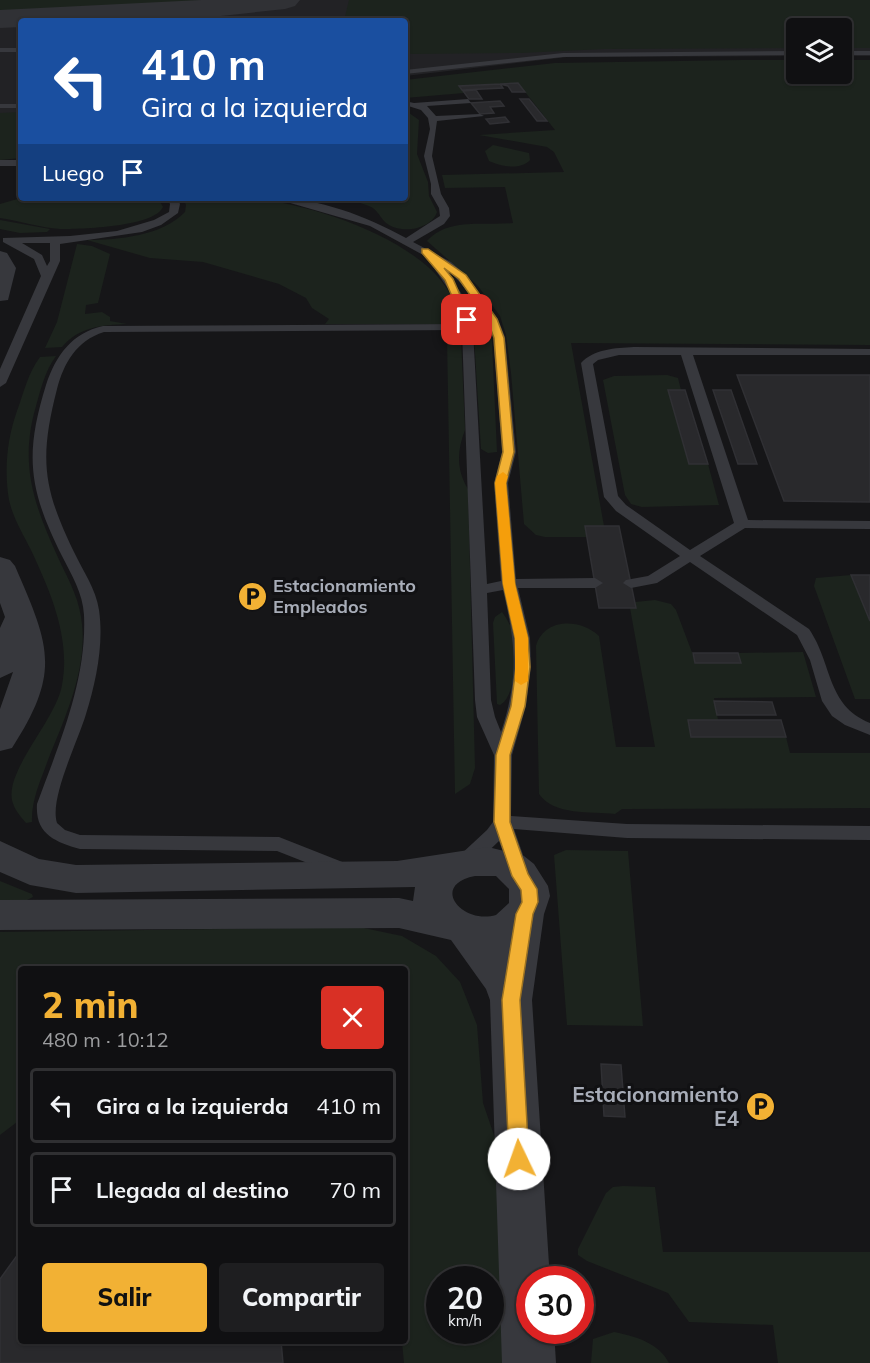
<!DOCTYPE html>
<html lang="es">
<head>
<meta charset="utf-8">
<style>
	body { margin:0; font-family:Mulish,sans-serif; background:#1e1e20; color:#f1f3f6; height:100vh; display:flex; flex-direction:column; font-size:22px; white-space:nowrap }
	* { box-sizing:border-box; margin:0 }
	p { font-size:20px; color:#9c9d9f }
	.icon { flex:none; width:33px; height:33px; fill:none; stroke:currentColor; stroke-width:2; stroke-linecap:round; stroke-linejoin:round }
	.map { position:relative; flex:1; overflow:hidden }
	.panel { position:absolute; left:18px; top:966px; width:390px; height:378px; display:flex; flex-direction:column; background:#101012; border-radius:6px; box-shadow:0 2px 4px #0004,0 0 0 2px #303032 }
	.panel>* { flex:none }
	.top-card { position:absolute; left:18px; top:18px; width:390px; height:183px; border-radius:6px; box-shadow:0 2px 4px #0004,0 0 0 2px #303032; background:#1a4fa0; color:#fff; overflow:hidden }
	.fabs { position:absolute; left:786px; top:18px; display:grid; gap:12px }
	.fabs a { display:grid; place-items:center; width:66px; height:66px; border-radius:6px; background:#101012; box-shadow:0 2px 4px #0004,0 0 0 2px #303032; font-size:30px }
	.speed { position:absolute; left:426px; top:1266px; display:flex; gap:12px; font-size:30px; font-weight:700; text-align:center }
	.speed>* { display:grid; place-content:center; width:78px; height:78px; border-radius:50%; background:#101012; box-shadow:0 2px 4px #0004,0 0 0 2px #303032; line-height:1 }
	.speed small { font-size:15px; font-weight:400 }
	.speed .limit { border:9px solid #d22; background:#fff; color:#111 }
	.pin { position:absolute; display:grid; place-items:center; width:51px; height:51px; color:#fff; margin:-26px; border-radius:12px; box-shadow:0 3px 9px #0006 }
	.me { position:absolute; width:66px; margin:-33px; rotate:357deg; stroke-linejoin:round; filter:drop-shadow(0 0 4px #0008) }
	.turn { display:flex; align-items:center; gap:21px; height:126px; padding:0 24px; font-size:27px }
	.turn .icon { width:78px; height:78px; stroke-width:2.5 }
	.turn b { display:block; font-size:42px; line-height:51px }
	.then { display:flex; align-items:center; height:57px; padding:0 24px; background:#0003; gap:12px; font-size:22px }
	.round { display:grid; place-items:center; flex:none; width:63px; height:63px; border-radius:6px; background:#1e1e20 }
	.overview { display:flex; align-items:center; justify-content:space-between; height:102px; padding:0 24px }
	h1 { font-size:36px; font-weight:800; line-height:45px; color:#f2b134 }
	.cta { display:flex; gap:12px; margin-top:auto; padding:12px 24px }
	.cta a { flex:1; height:69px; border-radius:6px; background:#f2b134; color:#111; font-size:24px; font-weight:800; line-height:69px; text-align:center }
	.cta a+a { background:#1e1e20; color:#f1f3f6 }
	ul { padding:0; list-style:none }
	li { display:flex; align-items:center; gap:18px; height:75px; margin:0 12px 9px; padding:0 12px; border:3px solid #303032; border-radius:6px }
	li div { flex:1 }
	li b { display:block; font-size:22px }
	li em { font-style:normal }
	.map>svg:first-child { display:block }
</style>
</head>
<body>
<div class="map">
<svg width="870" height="1363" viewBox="0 0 870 1363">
	<rect width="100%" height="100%" fill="#161618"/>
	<path fill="#222225" d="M0,0H870V56H842V28H796V56L567,57L405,76V21H21V114H0Z"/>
	<path fill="#1c231d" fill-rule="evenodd" d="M0,0H228L149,7L0,12Z
		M349,0H870V48H842V28H796V48L604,49L521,53L413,54L405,53V21H344Z
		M741,60H796V74H842V60H870V345L571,343L604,526H585L587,537H545L536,535L524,524L511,373L506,335L500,316L478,286L427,241C448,217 484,226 513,223L505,187L445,188L442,175L564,172L554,152L547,147L479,135L555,130L518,83L460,86L464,93L405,98V80L555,63Z
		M405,110L419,120L417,154L428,182L429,196L437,212C431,230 399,235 385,222C379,216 378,210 369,206C359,202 347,200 337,198H405Z
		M21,112V158L0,160V113Z
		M493,145L529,153L530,160C520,171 500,166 489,161L485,151Z
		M21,198H158L163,207C154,227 81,229 60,229C41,228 20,221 0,218V204Z
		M183,198C204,198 226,197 248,198C306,202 411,236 445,286C451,295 460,308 460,319L442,324H325L329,319L312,308L306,298L279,284L203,262L150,258L87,240C118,240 162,236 185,212L186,205Z
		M0,220L50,229L47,232L20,233L0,229Z
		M77,244L92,246L110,254L98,303L86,305L85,314L102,312L110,317V321L127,324C101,325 79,327 62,347L45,348L57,322Z
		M447,337L461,338L465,430C457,451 456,469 468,489L475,768L470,784L455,794Z
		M474,337H491L492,342L497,452L488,453L481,449Z
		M56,356C45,371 41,388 36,406C18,468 36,509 61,564C71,584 80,602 82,624C87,670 65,718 48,760C41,780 31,800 32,822L26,823C20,816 14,809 12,800C6,769 56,720 62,685C71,638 50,591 31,550C23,534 13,518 9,500C4,470 7,439 17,411C24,392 28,373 40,357Z
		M667,375L678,378L681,390H668L689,464H708L719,505L642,507L631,504L625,495L603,380L614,376Z
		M851,575L870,621V699H855L814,586L816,578Z
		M655,600L671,604L676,610L696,663H740L738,653L803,652L816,697L714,698L718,720H688L691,737H786L790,753H870V808L622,809L615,814C591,811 554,816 539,794L536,646C544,618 580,618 599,636L616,747H655L630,608H636L635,602Z
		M502,612C507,619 511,626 513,633C518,649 516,697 500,705L497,704L493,623L495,617Z
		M566,850L628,851L643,1026L567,1025L554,855Z
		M0,881L32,894L33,897L27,900H0Z
		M359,927L402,936L436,956L460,982L477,1025L483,1103L497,1144L504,1363H404L402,1341H405V969H21V1119L0,1135V932ZM440,1280H490V1330H440Z
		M623,1186L655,1187L663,1252H870V1363H778L773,1325L689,1322L668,1293L587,1261L578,1255V1249L606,1193L613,1187Z
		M614,1332C635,1336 659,1343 669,1363H591L593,1339Z"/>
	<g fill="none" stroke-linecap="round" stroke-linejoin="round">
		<path fill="#303135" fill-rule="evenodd" d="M201,0H300L295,6L285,9L174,21H21V27L0,28V10Z"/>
	</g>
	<path fill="#29292c" stroke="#303034" stroke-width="1.5" d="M518,83L525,92H512L508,86L500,84Z
		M500,84L503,88L462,90L459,86Z
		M476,90L482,99H469L463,91Z
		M520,99H529L547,121H537Z
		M500,101L504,106L490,107L494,113L480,114L471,103Z
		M505,117L509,122L490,124L486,119Z
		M737,375H870V502L784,501Z
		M668,390H685L708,464H689Z
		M713,390H731L757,464H738Z
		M585,526H619L636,608H599Z
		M851,575H870V621Z
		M693,653H738L741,663H695Z
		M714,701L772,702L776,715H717Z
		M688,720H781L786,737H691Z
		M601,1064L621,1065L625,1117L604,1116Z
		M21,1250V1341H281L283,1363H0V1279Z"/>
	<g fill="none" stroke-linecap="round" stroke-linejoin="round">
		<path fill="#37383d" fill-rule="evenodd" d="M0,48H21V52H0Z
			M796,51V55L563,57L405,74V70L563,53Z
			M842,51H870V55H842Z
			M468,99L471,103L427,106L436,116L480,114L484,116L437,121L432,156L441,194L449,208L450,216L444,224L413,242L451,262L466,275L498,319L505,337L516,452L508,483L516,579L595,578L603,583L595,588H518L530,638L531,667L526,706L512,755L511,816L627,824L870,826V840L627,838L514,829L529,872L526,877H512L499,841L473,866H459L456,861L459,856L487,830L493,822L494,755L477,717L475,700L462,330L104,332C76,341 64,363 57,389C39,459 43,488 74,552C83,571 96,589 99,610C104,644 96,682 86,714C78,741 49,799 57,823L65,830L80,835L279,837L350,865L353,870L350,875L343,877L277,851L80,849C55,842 35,834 37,804C59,744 87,681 84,615C83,593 71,574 62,556C29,490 24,456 46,385C56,355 72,333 103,326L462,324L453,296L432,265L436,262L370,226L273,198C319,198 366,216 406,238L440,216L439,208L431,194V184L424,156L430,129L428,118L421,110L405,105V101L414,103ZM443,266C461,281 474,299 486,319L483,322L473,324L463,296ZM487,328H490L493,337L502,452L494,483L501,581L487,584L473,330ZM503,590C516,645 519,677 501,732L495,717L491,700L487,593Z
			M0,104H21V108H0Z
			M0,160H21V166H0Z
			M167,198H177L180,204L178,213L161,225L142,232L60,244V261L6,383L0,387V369L41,276L34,259L3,242V238L70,236L117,231L154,220L169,212L170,204ZM22,243H50V261L47,266L42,255Z
			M634,347L870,349V355H693L748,520L870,521V529L745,528L700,556L809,629C833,664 826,705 870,723V735L845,725L832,716L822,701L810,660L797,635L690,562L657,583L631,588L623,583L626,580L648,576L680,556L616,511L604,497L581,363C594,349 615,348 634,347ZM619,355H681L734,523L690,550L626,505L618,496L593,364L598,360Z"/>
		<path fill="#37383d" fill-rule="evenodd" d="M0,251L7,253L16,268L8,300L0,301Z
			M0,557L10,560L15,566C49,645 62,671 12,748L0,751V709L13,672L0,678V628L5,617L0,603Z
			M0,841L39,859L76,865L397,861L488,847L524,856L534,864L548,886L550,896L544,914L532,1000L550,1280H530V1330H554L556,1363H502L490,1000L486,989L451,940L399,928L0,930V900L399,898L413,901L415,887L76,893L30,885L0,872ZM475,876H496L509,889V903L496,915C462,925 429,885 475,876Z"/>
	</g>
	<path fill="#f2b134" stroke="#9d7322" stroke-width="1.5" d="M422,249H428L466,275L497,319L504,338L514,452L506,483L515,584L528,638L530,667L525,706L510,755V822L528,874L537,889L538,902L533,914L520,1000L529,1159L526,1165L519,1168L512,1165L509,1159L502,1000L516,914L522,902L521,890L512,876L494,822L496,755L511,706L516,667L515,638L503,584L495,483L503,452L494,338L487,319L459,279L444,268L453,279L471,320L463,322L445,280L422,253Z"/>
	<path fill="#f59e0b" d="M503,472L508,476L506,483L515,584L528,638V681L521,685L515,681V638L503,584L495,483L497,476Z"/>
	<defs>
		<symbol id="parking-disc" viewBox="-11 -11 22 22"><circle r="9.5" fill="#f2b134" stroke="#111113"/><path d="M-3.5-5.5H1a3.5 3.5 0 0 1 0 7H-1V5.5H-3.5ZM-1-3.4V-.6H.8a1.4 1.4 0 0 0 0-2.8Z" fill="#111"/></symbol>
	</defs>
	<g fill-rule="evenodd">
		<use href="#parking-disc" x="236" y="580" width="33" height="33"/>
		<use href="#parking-disc" x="744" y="1090" width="33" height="33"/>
	</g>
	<g text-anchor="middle" stroke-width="6" stroke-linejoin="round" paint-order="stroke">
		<g font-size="18" font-weight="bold" fill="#a8adb8" stroke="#111113" text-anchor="start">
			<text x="273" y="592">Estacionamiento<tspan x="273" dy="21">Empleados</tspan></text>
		</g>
		<g font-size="21" font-weight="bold" fill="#a8adb8" stroke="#111113" text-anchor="end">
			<text x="739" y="1102">Estacionamiento<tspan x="739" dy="24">E4</tspan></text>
		</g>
	</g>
</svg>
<div class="fabs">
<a><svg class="icon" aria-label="layers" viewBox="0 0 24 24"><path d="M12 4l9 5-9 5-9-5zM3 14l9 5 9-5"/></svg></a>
</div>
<div class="speed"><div>20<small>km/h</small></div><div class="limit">30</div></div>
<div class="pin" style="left:467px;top:320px;background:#d93025"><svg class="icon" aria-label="arrive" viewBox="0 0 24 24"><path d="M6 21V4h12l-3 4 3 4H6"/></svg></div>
<svg class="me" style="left:519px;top:1159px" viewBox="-20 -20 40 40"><circle r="19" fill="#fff"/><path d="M0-13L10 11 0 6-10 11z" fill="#f2b134"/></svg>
<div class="top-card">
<div class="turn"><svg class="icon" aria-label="left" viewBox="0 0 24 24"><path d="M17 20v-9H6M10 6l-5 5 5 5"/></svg><div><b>410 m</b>Gira a la izquierda</div></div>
<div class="then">Luego<svg class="icon" aria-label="arrive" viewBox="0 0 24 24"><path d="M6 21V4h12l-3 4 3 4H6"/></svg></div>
</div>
<section class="panel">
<div class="overview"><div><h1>2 min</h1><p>480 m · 10:12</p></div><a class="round" style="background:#d93025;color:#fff"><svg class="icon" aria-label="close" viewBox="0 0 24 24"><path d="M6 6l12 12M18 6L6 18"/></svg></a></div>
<ul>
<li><svg class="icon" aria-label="left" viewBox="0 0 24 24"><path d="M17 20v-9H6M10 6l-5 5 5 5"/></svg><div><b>Gira a la izquierda</b></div><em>410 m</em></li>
<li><svg class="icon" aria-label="arrive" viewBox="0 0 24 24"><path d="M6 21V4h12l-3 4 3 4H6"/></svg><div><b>Llegada al destino</b></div><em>70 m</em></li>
</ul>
<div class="cta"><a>Salir</a><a>Compartir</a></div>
</section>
</div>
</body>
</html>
